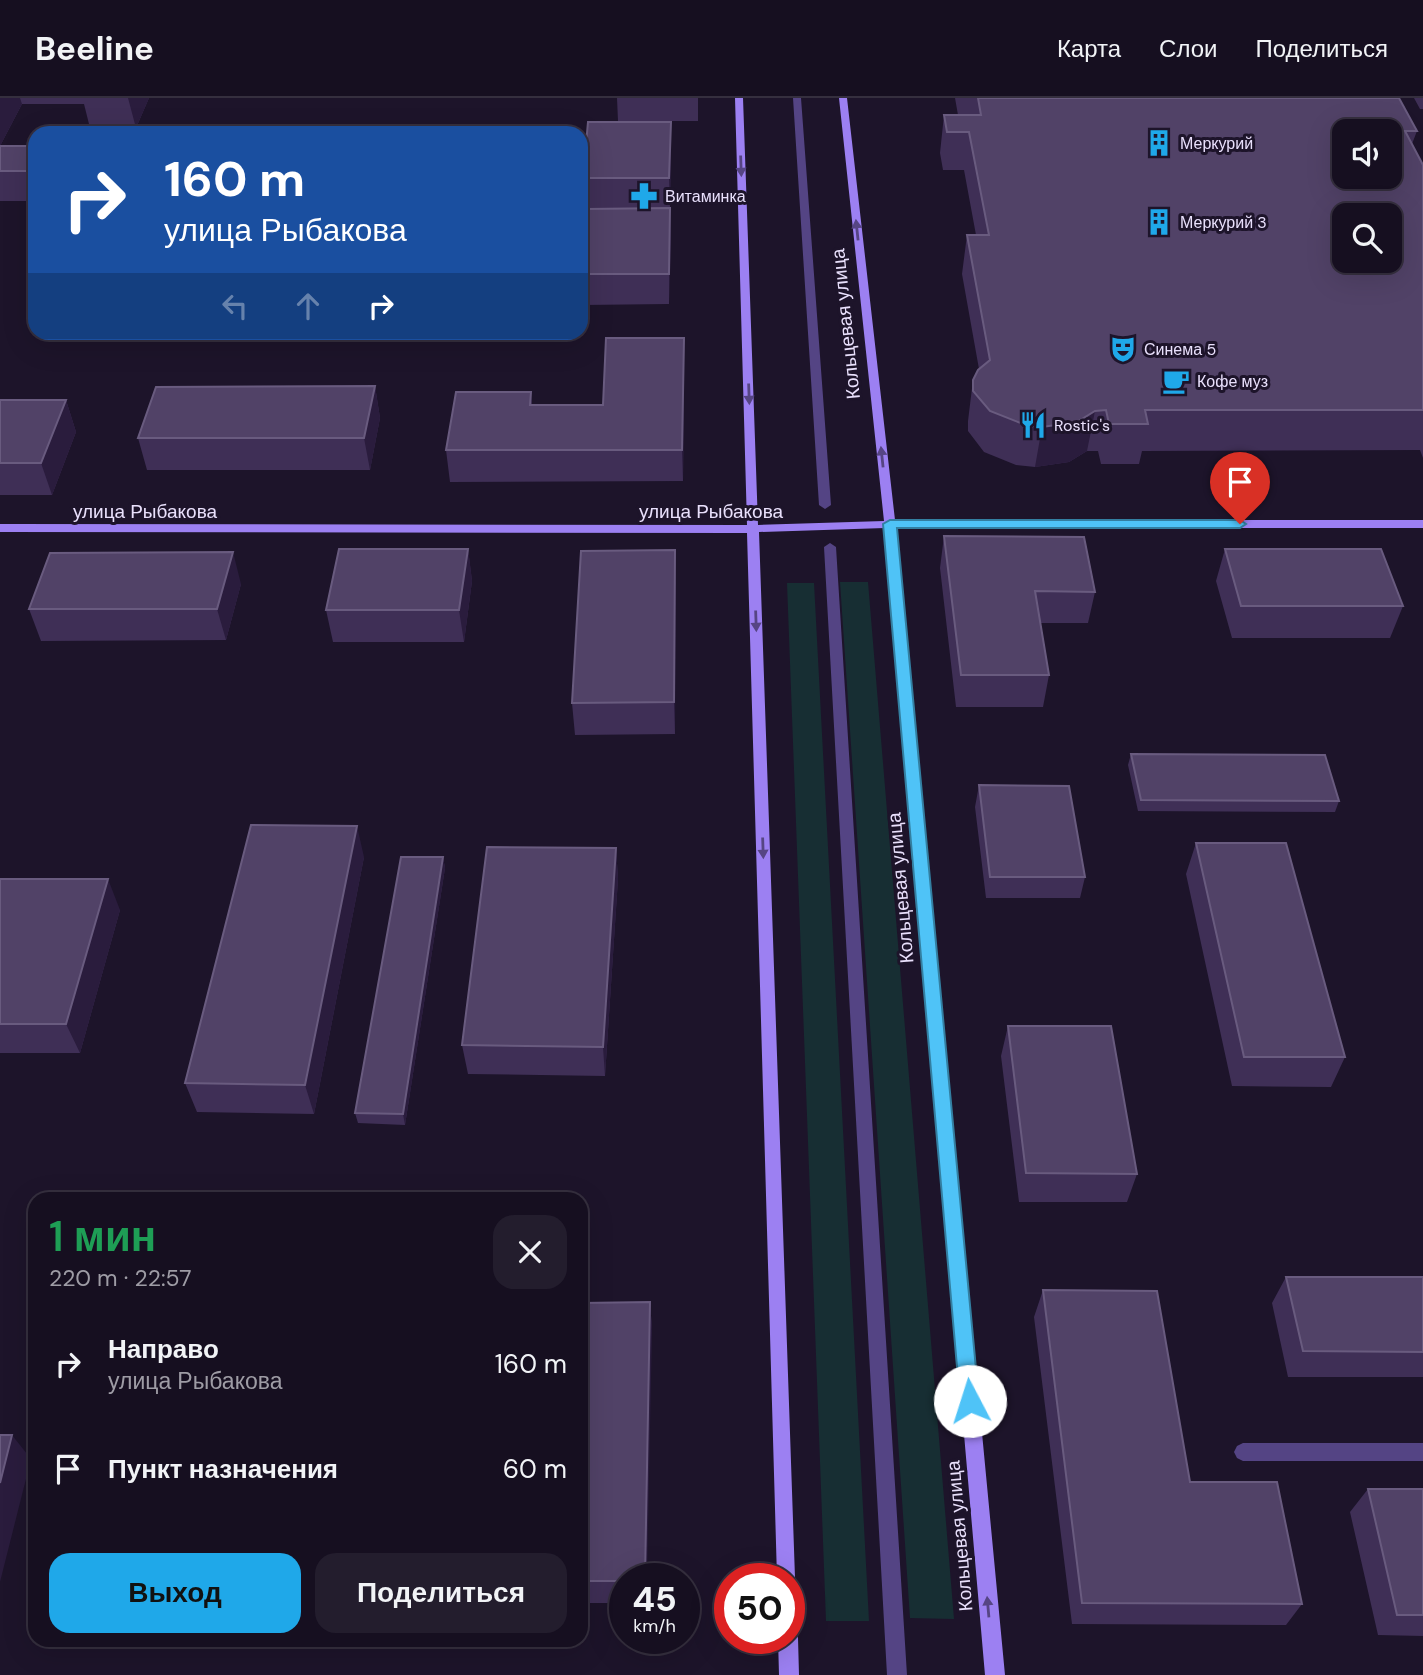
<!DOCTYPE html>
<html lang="ru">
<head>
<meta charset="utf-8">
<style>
	body { margin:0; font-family:"DM Sans",sans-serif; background:#231d2d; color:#f1f3f6; height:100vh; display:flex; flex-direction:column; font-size:26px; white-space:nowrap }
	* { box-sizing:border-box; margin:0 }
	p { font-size:23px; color:#9e9ca5 }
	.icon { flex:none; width:38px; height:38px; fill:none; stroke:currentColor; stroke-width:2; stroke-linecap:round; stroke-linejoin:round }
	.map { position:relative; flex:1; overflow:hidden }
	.details { position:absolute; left:28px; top:1094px; width:560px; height:455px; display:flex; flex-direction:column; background:#160f20; border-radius:21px; box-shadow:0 7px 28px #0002,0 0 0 2px #352f3e }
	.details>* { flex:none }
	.guide { position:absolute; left:28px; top:28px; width:560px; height:214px; border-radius:21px; box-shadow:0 7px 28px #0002,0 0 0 2px #352f3e; background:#1a4fa0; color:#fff; overflow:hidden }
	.tools { position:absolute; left:1332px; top:21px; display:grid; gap:14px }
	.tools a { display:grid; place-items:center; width:70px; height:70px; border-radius:14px; background:#160f20; box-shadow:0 7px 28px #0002,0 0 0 2px #352f3e; font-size:35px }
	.speed { position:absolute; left:609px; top:1465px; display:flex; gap:14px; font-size:35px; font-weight:700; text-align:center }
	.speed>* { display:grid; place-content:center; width:91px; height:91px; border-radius:50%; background:#160f20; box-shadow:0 7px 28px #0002,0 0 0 2px #352f3e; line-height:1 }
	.speed small { font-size:18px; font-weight:400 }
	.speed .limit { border:10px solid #d22; background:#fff; color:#111 }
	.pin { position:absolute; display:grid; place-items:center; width:60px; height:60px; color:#fff; margin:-72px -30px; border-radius:50% 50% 50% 0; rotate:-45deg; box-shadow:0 0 7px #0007 }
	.pin .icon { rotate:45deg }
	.me { position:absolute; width:77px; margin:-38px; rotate:355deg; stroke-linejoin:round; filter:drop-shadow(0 0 5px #0008) }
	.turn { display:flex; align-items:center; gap:24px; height:147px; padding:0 21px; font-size:32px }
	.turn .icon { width:91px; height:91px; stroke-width:2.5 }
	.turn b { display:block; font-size:49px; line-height:60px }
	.lanes { display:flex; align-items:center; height:66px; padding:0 21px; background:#0003; justify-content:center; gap:35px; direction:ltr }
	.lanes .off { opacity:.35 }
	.round { display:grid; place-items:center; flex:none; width:74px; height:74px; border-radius:21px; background:#231d2d }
	.overview { display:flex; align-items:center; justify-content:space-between; height:119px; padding:0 21px }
	h1 { font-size:42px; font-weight:600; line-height:52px; color:#1e9e55 }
	.action { display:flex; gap:14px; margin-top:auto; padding:14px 21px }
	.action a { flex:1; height:80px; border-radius:21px; background:#1fa8e9; color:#111; font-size:28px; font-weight:600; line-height:80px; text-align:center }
	.action a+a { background:#231d2d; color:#f1f3f6 }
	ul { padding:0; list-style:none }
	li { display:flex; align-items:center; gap:21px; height:105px; padding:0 21px }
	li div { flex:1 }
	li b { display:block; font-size:26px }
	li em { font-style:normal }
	header { display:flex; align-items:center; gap:42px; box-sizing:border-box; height:98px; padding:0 35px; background:#160f20; border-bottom:2px solid #352f3e }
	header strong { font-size:33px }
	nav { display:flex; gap:38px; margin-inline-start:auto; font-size:24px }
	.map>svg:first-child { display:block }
</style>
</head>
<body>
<header>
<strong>Beeline</strong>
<nav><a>Карта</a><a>Слои</a><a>Поделиться</a></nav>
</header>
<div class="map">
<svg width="1423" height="1577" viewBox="0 0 1423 1577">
	<rect width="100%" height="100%" fill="#1d142a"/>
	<path fill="#172e33" d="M449,234H530V235L529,242H447Z
		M840,484H868L954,1521L910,1520Z
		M787,485H814L869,1523H826Z"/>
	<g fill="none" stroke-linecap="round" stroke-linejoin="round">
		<path fill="#544484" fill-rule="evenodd" d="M1243,1345H1423V1363H1243L1237,1360L1234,1354L1237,1348Z"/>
		<path fill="#544484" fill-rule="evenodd" d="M793,0H801L831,407L825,411L819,407Z
			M830,445L836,449L907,1577H887L824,449Z"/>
		<path fill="#9c80f2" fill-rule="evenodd" d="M735,0H743L758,427L884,423L839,0H847L895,422H1423V430H896L1005,1577H985L885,430L759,434L795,1480L793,1487L789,1488V1480H777L747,435L0,434V426L747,427Z
			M789,1531L795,1533L798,1540L799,1577H779L778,1540H789Z"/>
	</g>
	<path fill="#3f2f56" d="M0,0H149L136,30H90L84,6H22L0,48H35V103H0Z
		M617,0H698V23H618Z
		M955,0H1399L1417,33L1412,46L1423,67V360L1420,352L1142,353L1139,366H1101L1098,353H1087L1069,364L1035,369L1016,367L984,354L968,333V323L973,282L979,271L962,176L967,137H976L964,72H943L940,55L944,17H958Z
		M1414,0H1423V11H1420Z
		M671,24L669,206L583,207L581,176L587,111H585L583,80Z
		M684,271L683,383L450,384L446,352L531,294L532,307H603Z
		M375,288L380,320L370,372H147L138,340Z
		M0,302H66L76,334L52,397H0Z
		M944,438L1095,494L1088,525H1040L1049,577L1043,609H956L940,470Z
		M468,451L472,483L464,544H333L326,512Z
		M1225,451L1403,508L1390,540H1232L1216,483Z
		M675,452V636L575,637L572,605Z
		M241,486L226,542L41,543L29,511Z
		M1131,656L1339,703L1335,714L1138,713L1128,667Z
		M979,687L1085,779L1080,800H986L975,709Z
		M1196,745L1345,959L1331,989L1232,988L1186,776Z
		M616,750L618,781L605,978L468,976L462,947Z
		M364,759L314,1016L197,1014L185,985Z
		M443,759L445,770L405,1027L358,1025L355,1015Z
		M0,781L120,812L80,955H0Z
		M1008,928L1137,1076L1127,1104H1019L1001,958Z
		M1286,1179H1423V1279H1288L1272,1205Z
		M1043,1192L1190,1384L1302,1506L1286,1527L1072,1526L1034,1219Z
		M650,1204L652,1231L625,1480V1505H581V1205Z
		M1368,1391H1423V1538L1378,1537L1350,1414Z"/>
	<path fill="#2a1c3d" d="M0,0H20L22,6L0,48Z
		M128,0H149L136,30Z
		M671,24V54L670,110L669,80Z
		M670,110L671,141L669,206V176Z
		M684,240V271L683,383L682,352Z
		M375,288L380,320L370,372L364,340Z
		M66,302L76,334L52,397L41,365Z
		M1095,313L1087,353L1069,364L1035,369L1042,329Z
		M468,451L472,483L464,544L459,512Z
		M675,452L676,484L675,636L674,604Z
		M233,454L241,486L226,542L217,511Z
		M357,728L364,759L314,1016L305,987Z
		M616,750L618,781L605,978L603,949Z
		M443,759L445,770L405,1027L403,1016Z
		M108,781L120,812L80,955L66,926Z
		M650,1204L652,1231L647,1480H645Z
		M12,1337L31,1361L0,1484V1385Z"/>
	<path fill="#514267" stroke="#695b7f" stroke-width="2" fill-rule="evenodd" d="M978,0H1399L1417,33H1405L1423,67V312H1145L1148,326H1109L1106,312L1095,313L1077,324L1042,329L1023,326L990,313L973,293V282L978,272L990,262L967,137H989L969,34H947L944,17H981ZM1344,33H1390V79H1344ZM1344,117H1390V163H1344Z
		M588,24H671L669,80H583Z
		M0,48H35V73H0Z
		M670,110L669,176H581L587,111Z
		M606,240H684L682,352H446L456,294H531L530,307H603Z
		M375,288L364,340H138L156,289Z
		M0,302H66L41,365H0Z
		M944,438L1084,439L1095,494L1035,493L1049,577H961Z
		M339,451H468L459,512H326Z
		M1225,451H1381L1403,508H1241Z
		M675,452L674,604L572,605L581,453Z
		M233,454L217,511H29L50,455Z
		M1131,656L1325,657L1339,703L1141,702Z
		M979,687L1069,688L1085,779H990Z
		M251,727L357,728L305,987L185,985Z
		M1196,745H1286L1345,959H1244Z
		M487,749L616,750L603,949L462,947Z
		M401,759H443L403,1016L355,1015Z
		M0,781H108L66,926H0Z
		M1008,928H1111L1137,1076L1026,1075Z
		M1286,1179H1423V1254L1303,1253Z
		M1043,1192L1157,1193L1190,1384H1277L1302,1506L1082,1505Z
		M650,1204L645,1480H625V1483H581V1205Z
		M0,1337H12L0,1385Z
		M1368,1391H1423V1517H1397Z"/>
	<defs><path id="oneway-solid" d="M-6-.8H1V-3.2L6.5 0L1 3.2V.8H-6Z" transform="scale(1.75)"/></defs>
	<g fill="#564584">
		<use href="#oneway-solid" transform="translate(741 68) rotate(88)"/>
		<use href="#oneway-solid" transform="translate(857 132) rotate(-96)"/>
		<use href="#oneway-solid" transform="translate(749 296) rotate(88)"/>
		<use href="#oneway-solid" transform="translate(882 359) rotate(-96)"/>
		<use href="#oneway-solid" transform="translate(756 523) rotate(88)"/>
		<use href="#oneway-solid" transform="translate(763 750) rotate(88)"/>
		<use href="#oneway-solid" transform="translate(988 1509) rotate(-95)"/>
	</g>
	<path fill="#4fc3f7" stroke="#337fa1" stroke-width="2" d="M890,422H1240L1246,426L1240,430H897L979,1303L977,1310L970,1313L962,1310L960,1303L883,426Z"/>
	<defs>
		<symbol id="building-bare" viewBox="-9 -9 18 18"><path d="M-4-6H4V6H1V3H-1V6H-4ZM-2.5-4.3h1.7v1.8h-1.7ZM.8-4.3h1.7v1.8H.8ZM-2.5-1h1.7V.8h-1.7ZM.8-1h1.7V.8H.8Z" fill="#1fa8e9" stroke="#1d142a" stroke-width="2.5" paint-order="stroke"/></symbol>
		<symbol id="pharmacy-bare" viewBox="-9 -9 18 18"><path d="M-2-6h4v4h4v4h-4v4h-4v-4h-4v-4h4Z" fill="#1fa8e9" stroke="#1d142a" stroke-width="2.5" paint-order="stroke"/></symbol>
		<symbol id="theatre-bare" viewBox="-9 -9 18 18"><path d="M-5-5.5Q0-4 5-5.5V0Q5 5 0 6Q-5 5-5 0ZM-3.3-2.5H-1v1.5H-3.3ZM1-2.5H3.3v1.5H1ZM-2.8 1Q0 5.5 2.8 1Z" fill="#1fa8e9" stroke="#1d142a" stroke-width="2.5" paint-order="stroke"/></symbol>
		<symbol id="cafe-bare" viewBox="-9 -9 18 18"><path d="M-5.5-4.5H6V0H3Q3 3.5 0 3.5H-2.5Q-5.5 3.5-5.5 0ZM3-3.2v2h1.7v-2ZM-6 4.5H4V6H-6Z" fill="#1fa8e9" stroke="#1d142a" stroke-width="2.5" paint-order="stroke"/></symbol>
		<symbol id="restaurant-bare" viewBox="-9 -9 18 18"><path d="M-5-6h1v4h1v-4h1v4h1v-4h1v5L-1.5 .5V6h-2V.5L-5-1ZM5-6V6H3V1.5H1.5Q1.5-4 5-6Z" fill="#1fa8e9" stroke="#1d142a" stroke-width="2.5" paint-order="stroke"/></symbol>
	</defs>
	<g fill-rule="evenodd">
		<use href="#building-bare" x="1140" y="26" width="38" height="38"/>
		<use href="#pharmacy-bare" x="625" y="79" width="38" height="38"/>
		<use href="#building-bare" x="1140" y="105" width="38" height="38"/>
		<use href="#theatre-bare" x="1104" y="232" width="38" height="38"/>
		<use href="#cafe-bare" x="1157" y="264" width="38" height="38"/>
		<use href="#restaurant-bare" x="1014" y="308" width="38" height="38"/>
	</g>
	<g text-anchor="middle" stroke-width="6" stroke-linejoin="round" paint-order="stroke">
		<g font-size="16" fill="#e9e0fc" stroke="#1d142a" text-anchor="start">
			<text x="1180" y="51">Меркурий</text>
			<text x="665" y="104">Витаминка</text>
			<text x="1180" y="130">Меркурий 3</text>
			<text x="1144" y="257">Синема 5</text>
			<text x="1197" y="289">Кофе муз</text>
			<text x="1054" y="333">Rostic's</text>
		</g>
		<g font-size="19" fill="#e9e0fc" stroke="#1d142a">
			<text transform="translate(845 226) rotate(-96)" y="7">Кольцевая улица</text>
			<text x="145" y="420">улица Рыбакова</text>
			<text x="711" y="420">улица Рыбакова</text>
			<text transform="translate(900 790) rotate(-95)" y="7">Кольцевая улица</text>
			<text transform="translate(959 1438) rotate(-95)" y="7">Кольцевая улица</text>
		</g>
	</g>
</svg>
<div class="tools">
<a><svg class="icon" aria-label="sound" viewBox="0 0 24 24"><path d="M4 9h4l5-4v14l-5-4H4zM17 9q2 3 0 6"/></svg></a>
<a><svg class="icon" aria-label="search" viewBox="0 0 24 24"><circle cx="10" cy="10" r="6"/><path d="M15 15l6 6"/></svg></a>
</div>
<div class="speed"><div>45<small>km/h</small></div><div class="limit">50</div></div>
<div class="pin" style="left:1240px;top:426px;background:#d93025"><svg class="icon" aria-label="arrive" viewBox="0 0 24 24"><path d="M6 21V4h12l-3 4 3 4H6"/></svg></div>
<svg class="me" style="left:970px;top:1303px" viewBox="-20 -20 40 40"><circle r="19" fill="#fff"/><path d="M0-13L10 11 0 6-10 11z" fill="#4fc3f7"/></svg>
<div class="guide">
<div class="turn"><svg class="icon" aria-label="right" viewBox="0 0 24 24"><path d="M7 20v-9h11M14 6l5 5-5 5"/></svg><div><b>160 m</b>улица Рыбакова</div></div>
<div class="lanes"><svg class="icon off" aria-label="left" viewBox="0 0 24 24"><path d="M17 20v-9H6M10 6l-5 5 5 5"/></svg><svg class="icon off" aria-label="ahead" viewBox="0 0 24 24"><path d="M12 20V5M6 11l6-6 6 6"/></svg><svg class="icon" aria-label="right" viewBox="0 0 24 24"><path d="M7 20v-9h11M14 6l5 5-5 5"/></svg></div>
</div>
<section class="details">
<div class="overview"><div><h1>1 мин</h1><p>220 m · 22:57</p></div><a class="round"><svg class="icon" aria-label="close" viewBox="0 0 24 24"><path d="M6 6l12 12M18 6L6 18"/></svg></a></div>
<ul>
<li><svg class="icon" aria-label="right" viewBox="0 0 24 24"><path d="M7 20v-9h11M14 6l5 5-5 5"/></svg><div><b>Направо</b><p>улица Рыбакова</p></div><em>160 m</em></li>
<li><svg class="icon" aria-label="arrive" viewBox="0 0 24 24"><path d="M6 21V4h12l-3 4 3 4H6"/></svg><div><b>Пункт назначения</b></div><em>60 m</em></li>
</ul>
<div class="action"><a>Выход</a><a>Поделиться</a></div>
</section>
</div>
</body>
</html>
